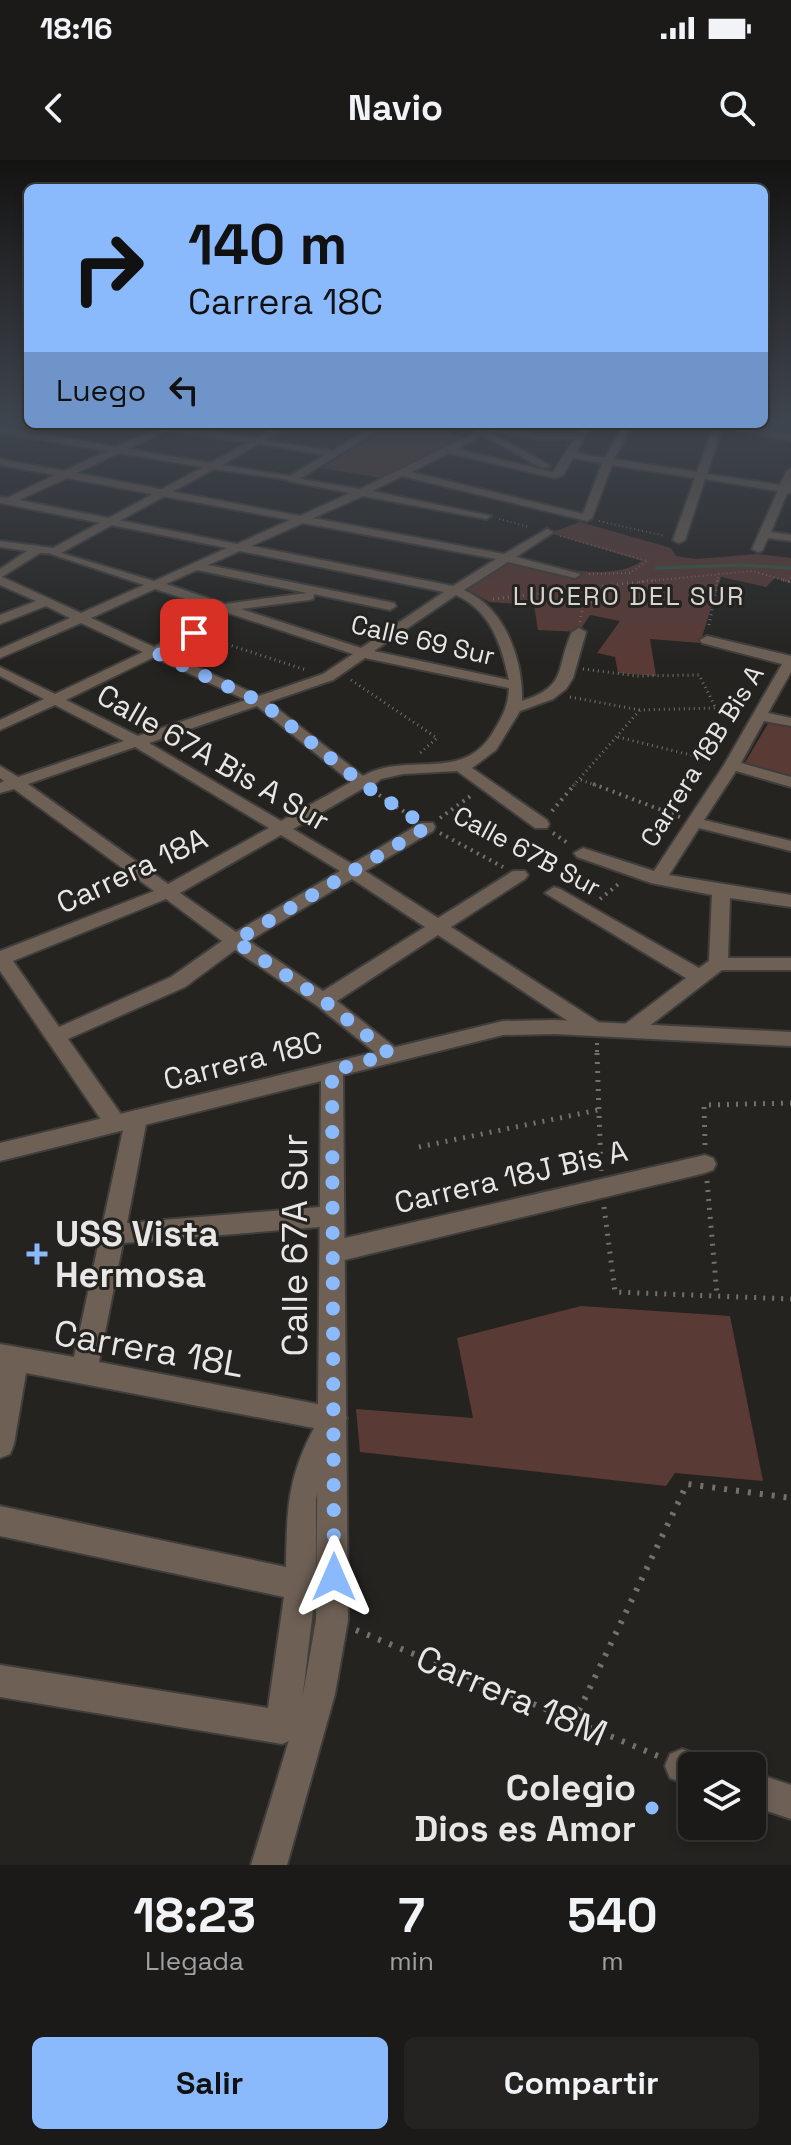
<!DOCTYPE html>
<html lang="es">
<head>
<meta charset="utf-8">
<style>
	body { margin:0; font-family:"Space Grotesk",sans-serif; background:#242321; color:#f1f3f6; height:100vh; display:flex; flex-direction:column; font-size:30px; white-space:nowrap }
	* { box-sizing:border-box; margin:0 }
	p { font-size:26px; color:#a0a1a2 }
	.icon { flex:none; width:44px; height:44px; fill:none; stroke:currentColor; stroke-width:2; stroke-linecap:round; stroke-linejoin:round }
	.map { position:relative; height:1705px; overflow:hidden }
	.drawer { display:flex; flex-direction:column; background:#1b1a18; flex:1 }
	.drawer>* { flex:none }
	.guide { position:absolute; left:24px; top:24px; width:744px; height:244px; border-radius:12px; box-shadow:0 4px 12px #0003,0 0 0 2px #393837; background:#8bbafc; color:#111; overflow:hidden }
	.buttons { position:absolute; left:678px; top:1592px; display:grid; gap:16px }
	.buttons a { display:grid; place-items:center; width:88px; height:88px; border-radius:12px; background:#1b1a18; box-shadow:0 4px 12px #0003,0 0 0 2px #393837; font-size:40px }
	.pin { position:absolute; display:grid; place-items:center; width:68px; height:68px; color:#fff; margin:-34px; border-radius:16px; box-shadow:0 4px 12px #0006 }
	.me { position:absolute; width:88px; margin:-44px; rotate:0deg; stroke-linejoin:round; filter:drop-shadow(0 0 6px #0008) }
	.turn { display:flex; align-items:center; gap:28px; height:168px; padding:0 32px; font-size:36px }
	.turn .icon { width:104px; height:104px; stroke-width:2.5 }
	.turn b { display:block; font-size:56px; line-height:68px }
	.then { display:flex; align-items:center; height:76px; padding:0 32px; background:#0003; gap:16px; font-size:30px }
	.eta { display:flex; justify-content:space-evenly; align-items:center; height:136px; text-align:center }
	.eta b { font-size:48px; font-weight:700; line-height:56px }
	.primary-button { display:flex; gap:16px; margin-top:auto; padding:16px 32px }
	.primary-button a { flex:1; height:92px; border-radius:12px; background:#8bbafc; color:#111; font-size:32px; font-weight:700; line-height:92px; text-align:center }
	.primary-button a+a { background:#242321; color:#f1f3f6 }
	.status { display:flex; justify-content:space-between; align-items:center; height:56px; padding:0 40px; background:#1b1a18; direction:ltr }
	.status svg { height:22px; fill:currentColor }
	header { display:flex; justify-content:space-between; align-items:center; height:104px; padding:0 32px; background:#1b1a18; font-size:36px; font-weight:700 }
	.map>svg:first-child { display:block }
</style>
</head>
<body>
<div class="status"><b>18:16</b><svg viewBox="0 0 49 12"><path d="M0 12V9h3v3zM5 12V6h3v6zM10 12V3h3v9zM15 12V0h3v12zM26 1h20v11H26zM47 4h2v5h-2z"/></svg></div>
<header><svg class="icon" aria-label="back" viewBox="0 0 24 24"><path d="M15 5l-7 7 7 7"/></svg>Navio<svg class="icon" aria-label="search" viewBox="0 0 24 24"><circle cx="10" cy="10" r="6"/><path d="M15 15l6 6"/></svg></header>
<div class="map">
<svg width="791" height="1705" viewBox="0 0 791 1705">
	<rect width="100%" height="100%" fill="#242320"/>
	<path fill="#5a3a35" d="M393,264L453,270L450,274L467,277L382,318L322,308Z
		M580,362L671,388L676,396L696,399L757,394L791,398V423L775,418L766,427L721,417L700,483L650,479L656,516L618,513L615,497L597,493L620,461L590,455L579,472L538,470L534,445L489,442L467,429L513,399C549,406 611,423 642,401L550,373Z
		M770,560L791,565V618L743,606Z
		M581,1146L730,1156L763,1321L675,1313L666,1326L360,1292L356,1249L473,1258L457,1178Z"/>
	<g fill="none" stroke-linecap="round" stroke-linejoin="round">
		<path stroke="#355b46" stroke-width="3" d="M656,408L740,405L791,408"/>
		<defs>
			<path id="minor" d="M282,264H293L258,284L165,271L128,289L217,304L218,306L213,309L119,293L76,313L300,356L350,333L288,321V317L360,329L473,274L483,264L537,273H578L583,264H592L576,293L605,298L624,264H633L614,299L697,312L714,264H735L791,275V281L722,267L707,314L780,325L786,312L791,309V333H787L771,372L791,375V381L768,378L762,391L758,392L752,389L778,331L705,319L685,380L679,383L673,380L695,318L612,305L592,358L587,361L402,316L372,331L491,356L486,359L363,336L313,358L504,394L547,369L553,372L551,374L516,397L581,414L575,418L508,402L464,430C505,448 523,499 522,541C569,526 555,508 572,472L579,468L586,472L573,518L566,529L553,539L520,551L496,590L472,608L547,660L549,664L547,668H535L457,611L403,614L381,619L370,628L362,629L293,669L352,704L421,663H433L435,667L433,671L365,711L438,758L513,711H525L528,715L525,719L451,767L603,865L606,870L603,875H589L438,775L337,841L397,889L400,894L397,899H383L316,845L235,790L185,827L68,879L125,960L128,953L136,950L144,953L147,959L127,1063L332,1046L340,1049L344,1056L340,1063L332,1066L123,1083L99,1202L343,1249L347,1258L324,1305L316,1339V1425L299,1567L294,1579L282,1584L0,1537V1505L268,1548L284,1437L0,1376V1346L286,1407C287,1350 287,1319 314,1268L26,1213L14,1284L10,1294L0,1298V1184L74,1197L123,970H108L0,811V791L154,731L14,629L0,633V623L4,621L0,618V606L18,617L124,581L55,545L0,570V560L44,539L0,516V507L55,534L143,492L81,463L0,498V489L70,458L46,446L0,464V455L36,441L0,425V416L81,453L144,425L51,394V390L154,421L227,388L0,343V337L7,338L55,315L0,305V299L64,311L107,291L0,273V267L116,287L164,265L257,278ZM487,271L537,279H574L553,312L457,289L482,275L542,308L551,306ZM449,293L554,318L563,315L573,298L602,303L583,354L411,312ZM67,318L290,360L237,384L19,340ZM303,363L496,399L453,426L251,386ZM240,391L444,432L361,488L241,449L309,440L313,439L314,434L390,450L396,446L394,443L208,405ZM197,410L307,433L225,444L166,424ZM155,429L353,494L323,514L259,536L165,492L199,476V470H189L154,487L91,458ZM456,435C491,451 501,484 509,520L374,491ZM154,497L246,540L138,576L66,540ZM365,498L509,528C508,548 502,557 492,574C461,623 407,591 363,616L269,542L333,520ZM257,546L351,622L281,661L149,583ZM135,587L269,668L168,724L28,624ZM281,675L340,711L236,772L180,733ZM352,719L425,767L323,831L249,781ZM166,739L222,781L171,817L59,867L13,801Z
				M332,264H356L380,270L375,273Z
				M707,476L791,496V512L768,553L791,558V566L764,561L741,603L791,617V627L736,611L704,660L791,681V691L699,668L669,715L791,735V747L730,738L728,798H791V810H722L635,877H621L618,872L621,867L686,818L545,733L554,727L560,729L699,808L709,801L712,735L651,723L577,697L574,693L583,688L654,711L724,605L782,504L702,483L700,480Z
				M705,995L713,998L716,1004L713,1010L705,1013L332,1103L323,1099L320,1092L323,1085L332,1081Z
				M682,1589L704,1597L708,1606H692V1626L670,1618L665,1606L670,1594Z
				M752,1612L791,1625V1659L752,1646Z"/>
			<path id="tertiary" d="M377,264H388L296,321L214,309L59,394L40,393L0,418V409L27,391L0,387V381L53,388L255,279L333,291ZM259,284L325,295L290,316L222,305Z
				M555,860L791,872V886L555,874L503,875L343,915L348,1460L335,1534L287,1705H251L303,1534L316,1460L321,921L0,1001V983L503,861Z"/>
		</defs>
		<use href="#minor" stroke="#3f3e3c" stroke-width="4"/>
		<use href="#tertiary" stroke="#3f3e3c" stroke-width="4"/>
		<path stroke="#72716e" stroke-width="2" stroke-dasharray="1 3" stroke-linecap="butt" d="M499,359L529,367
			M599,361L665,376
			M560,376L647,401
			M589,414L630,413L647,401
			M639,422L752,411L790,422
			M717,422L719,412"/>
		<path stroke="#72716e" stroke-width="3" stroke-dasharray="1 4" stroke-linecap="butt" d="M783,420L791,422
			M493,439L655,420
			M580,462L583,446L606,435V428
			M709,465L718,420
			M208,478L306,510
			M583,509L638,516L699,515L716,548
			M351,520L437,578L419,594
			M570,537L640,550L716,548L743,553
			M618,577L715,601
			M581,620L598,626
			M573,626L640,550"/>
		<path stroke="#72716e" stroke-width="4" stroke-dasharray="2 5" stroke-linecap="butt" d="M593,624L680,657
			M379,635L412,657
			M552,651L575,624
			M440,658L472,635
			M440,673L503,707
			M553,673L569,684
			M600,739L621,722
			M597,883V895"/>
		<path stroke="#72716e" stroke-width="5" stroke-dasharray="2 7" stroke-linecap="butt" d="M597,893L601,1011
			M705,985L704,945L791,943
			M419,987L598,950
			M707,1021L717,1135
			M604,1047L615,1132L791,1139"/>
		<path stroke="#72716e" stroke-width="6" stroke-dasharray="3 9" stroke-linecap="butt" d="M356,1470L658,1596
			M574,1561L687,1324L791,1338"/>
		<use href="#minor" fill="#6e6055" fill-rule="evenodd"/>
		<use href="#tertiary" fill="#6e6055" fill-rule="evenodd"/>
	</g>
	<linearGradient id="sky" x2="0" y2="1"><stop stop-color="#141312"/><stop offset="0.52" stop-color="#3f454e"/><stop offset="1" stop-color="#3f454e" stop-opacity="0"/></linearGradient>
	<rect width="791" height="503" fill="url(#sky)"/>
	<g fill="none" stroke-linecap="round" stroke-linejoin="round">
		<path stroke="#8bbafc" stroke-width="14" stroke-dasharray="0 25.2" d="M194,473L154,492L261,542L364,625L427,667L235,781L323,840L390,894L332,911L334,1417"/>
	</g>
	<g fill="#8bbafc" stroke="#242320" stroke-width="3">
		<path d="M33 1082h8v8h8v8h-8v8h-8v-8h-8v-8h8z"/>
		<circle cx="652" cy="1648" r="8"/>
	</g>
	<g text-anchor="middle" stroke-width="6" stroke-linejoin="round" paint-order="stroke">
		<g font-size="26" letter-spacing="2" fill="#d6d5d1" stroke="#242320">
			<text x="629" y="445">LUCERO DEL SUR</text>
		</g>
		<g font-size="26" fill="#e8e7e5" stroke="#242320">
			<text transform="translate(423 480) rotate(13)" y="9">Calle 69 Sur</text>
			<text transform="translate(702 596) rotate(-58)" y="9">Carrera 18B Bis A</text>
			<text transform="translate(527 691) rotate(28)" y="9">Calle 67B Sur</text>
		</g>
		<g font-size="30" fill="#e8e7e5" stroke="#242320">
			<text transform="translate(213 598) rotate(30)" y="10">Calle 67A Bis A Sur</text>
			<text transform="translate(132 711) rotate(-25)" y="10">Carrera 18A</text>
			<text transform="translate(243 901) rotate(-14)" y="10">Carrera 18C</text>
			<text transform="translate(511 1017) rotate(-13)" y="10">Carrera 18J Bis A</text>
		</g>
		<g font-size="36" font-weight="bold" fill="#e8e7e5" stroke="#242320" text-anchor="start">
			<text x="55" y="1086">USS Vista<tspan x="55" dy="41">Hermosa</tspan></text>
			<text x="636" y="1640" text-anchor="end">Colegio<tspan x="636" dy="41">Dios es Amor</tspan></text>
		</g>
		<g font-size="36" fill="#e8e7e5" stroke="#242320">
			<text transform="translate(294 1085) rotate(-90)" y="13">Calle 67A Sur</text>
			<text transform="translate(149 1188) rotate(10)" y="13">Carrera 18L</text>
			<text transform="translate(512 1535) rotate(23)" y="13">Carrera 18M</text>
		</g>
	</g>
</svg>
<div class="buttons">
<a><svg class="icon" aria-label="layers" viewBox="0 0 24 24"><path d="M12 4l9 5-9 5-9-5zM3 14l9 5 9-5"/></svg></a>
</div>
<div class="pin" style="left:194px;top:473px;background:#d93025"><svg class="icon" aria-label="arrive" viewBox="0 0 24 24"><path d="M6 21V4h12l-3 4 3 4H6"/></svg></div>
<svg class="me" style="left:334px;top:1417px" viewBox="-20 -20 40 40"><path d="M0-17L14 15 0 8-14 15z" fill="#8bbafc" stroke="#fff" stroke-width="4"/></svg>
<div class="guide">
<div class="turn"><svg class="icon" aria-label="right" viewBox="0 0 24 24"><path d="M7 20v-9h11M14 6l5 5-5 5"/></svg><div><b>140 m</b>Carrera 18C</div></div>
<div class="then">Luego<svg class="icon" aria-label="left" viewBox="0 0 24 24"><path d="M17 20v-9H6M10 6l-5 5 5 5"/></svg></div>
</div>
</div>
<section class="drawer">
<div class="eta">
<div><b>18:23</b><p>Llegada</p></div>
<div><b>7</b><p>min</p></div>
<div><b>540</b><p>m</p></div>
</div>
<div class="primary-button"><a>Salir</a><a>Compartir</a></div>
</section>
</body>
</html>
